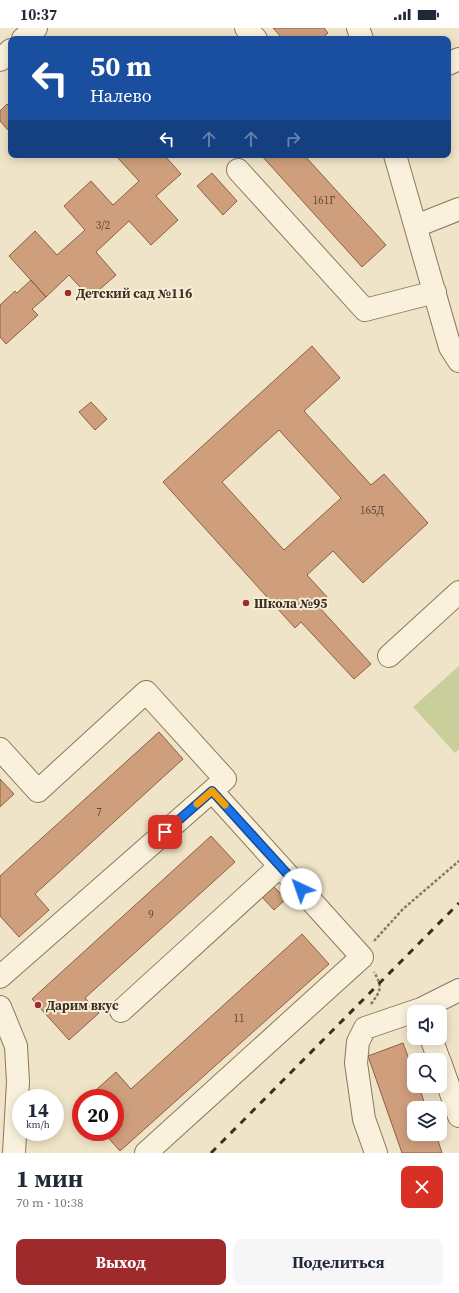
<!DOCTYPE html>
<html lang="ru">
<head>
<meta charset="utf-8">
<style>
	body { margin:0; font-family:"Source Serif 4",serif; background:#f6f6f7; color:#1f2937; height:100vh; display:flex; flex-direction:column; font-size:15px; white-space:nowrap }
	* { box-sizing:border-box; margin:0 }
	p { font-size:13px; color:#747a83 }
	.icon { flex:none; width:22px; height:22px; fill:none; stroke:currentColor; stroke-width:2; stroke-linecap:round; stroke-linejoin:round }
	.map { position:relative; height:1125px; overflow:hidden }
	.details { display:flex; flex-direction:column; background:#fff; flex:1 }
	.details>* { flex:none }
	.hud { position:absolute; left:8px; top:8px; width:443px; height:122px; border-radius:8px; box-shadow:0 2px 10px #0003; background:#1a4fa0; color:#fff; overflow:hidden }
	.fabs { position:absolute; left:407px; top:977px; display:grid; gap:8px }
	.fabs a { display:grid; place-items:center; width:40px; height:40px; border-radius:8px; background:#fff; box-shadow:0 2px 10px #0003; font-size:20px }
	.speed { position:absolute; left:12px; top:1061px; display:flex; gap:8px; font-size:20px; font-weight:700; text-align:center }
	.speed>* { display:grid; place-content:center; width:52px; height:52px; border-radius:50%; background:#fff; box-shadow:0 2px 10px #0003; line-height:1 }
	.speed small { font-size:10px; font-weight:400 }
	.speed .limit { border:6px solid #d22; background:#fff; color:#111 }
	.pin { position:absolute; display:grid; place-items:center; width:34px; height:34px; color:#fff; margin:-17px; border-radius:8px; box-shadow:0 2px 6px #0006 }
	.me { position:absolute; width:44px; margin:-22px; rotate:318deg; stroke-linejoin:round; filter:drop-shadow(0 0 3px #0008) }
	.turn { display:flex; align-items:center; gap:14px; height:84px; padding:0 16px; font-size:18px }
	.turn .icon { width:52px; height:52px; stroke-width:2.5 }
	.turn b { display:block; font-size:28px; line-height:34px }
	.lanes { display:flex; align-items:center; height:38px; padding:0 16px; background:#0003; justify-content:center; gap:20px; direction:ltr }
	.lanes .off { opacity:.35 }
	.round { display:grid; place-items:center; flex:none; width:42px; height:42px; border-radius:8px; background:#f6f6f7 }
	.head { display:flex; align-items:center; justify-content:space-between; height:68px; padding:0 16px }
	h1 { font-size:24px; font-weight:700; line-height:30px }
	.action { display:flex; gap:8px; margin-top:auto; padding:8px 16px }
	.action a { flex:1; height:46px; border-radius:8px; background:#9e2a2b; color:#fff; font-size:16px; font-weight:700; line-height:46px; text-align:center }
	.action a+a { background:#f6f6f7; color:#1f2937 }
	.status { display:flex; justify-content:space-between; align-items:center; height:28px; padding:0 20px; background:#fff; direction:ltr }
	.status svg { height:11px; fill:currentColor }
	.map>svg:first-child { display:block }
</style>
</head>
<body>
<div class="status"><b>10:37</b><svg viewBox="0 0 49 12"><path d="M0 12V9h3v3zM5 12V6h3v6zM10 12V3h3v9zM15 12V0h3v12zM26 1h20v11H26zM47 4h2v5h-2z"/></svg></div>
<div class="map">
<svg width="459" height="1125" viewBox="0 0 459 1125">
	<rect width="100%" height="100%" fill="#f0e4c8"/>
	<path fill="#c9cf9b" d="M459,638V721L455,725L413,679Z"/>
	<path fill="#cf9f7d" stroke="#8d5f41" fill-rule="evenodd" d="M273,0H324L328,5L321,11H283Z
		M7,76L11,81V99L8,102L0,93V83Z
		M119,127H164L181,146L156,168L178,192L151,217L129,193L96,224L116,247L90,270L69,247L46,269L9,228L35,203L57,227L85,202L64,178L91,153L113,177L139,153L117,129Z
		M261,127H304L386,217L362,239Z
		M212,145L237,173L223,187L197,158Z
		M31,252L46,269L32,281L38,287L6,316L0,309V277L15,263L17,265Z
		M312,318L340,350L304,383L371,457L384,446L428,495L363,555L333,523L307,547L328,570L319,579L371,636L354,651L301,594L295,600L163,454ZM279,402L341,470L284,522L222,454Z
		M91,374L107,391L95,402L79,384Z
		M159,704L183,731L35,866L49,882L19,909L0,888V848Z
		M0,751L14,766L0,779Z
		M211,808L235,834L85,970L99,985L69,1012L32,971Z
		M274,859L286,871L274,882L262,869Z
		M302,906L329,936L120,1123L103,1104H115V1070H87L116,1044L131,1061Z
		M403,1015L414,1045V1058H419L426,1080H414V1106H436L442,1125H402L368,1028Z"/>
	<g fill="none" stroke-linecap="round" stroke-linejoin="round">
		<defs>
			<path id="minor" d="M246,0L256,11
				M358,0L362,11
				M23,11L36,0
				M0,32L11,22
				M448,36L459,31
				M395,127L450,319L459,333
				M238,142L365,282L435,264
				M416,198L459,181
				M389,628L459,564
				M0,721L38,763L146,664L225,751L212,763
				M0,949L212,763L362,929L146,1125
				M0,979L16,1018L18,1054L14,1125
				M421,981L459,962
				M121,983L280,838
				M431,1010L439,1032
				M440,1034L459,1088
				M376,1125L364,1091L356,1035L358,1014L365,1000L421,981L422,984"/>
		</defs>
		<use href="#minor" stroke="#8d765c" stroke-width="24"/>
		<path stroke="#8d765c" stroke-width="2.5" stroke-dasharray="3 2" stroke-linecap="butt" d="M374,913L403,881L459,833
			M371,976C381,962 383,960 374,944"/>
		<use href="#minor" stroke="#faf1dc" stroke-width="22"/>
		<path stroke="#3d2e20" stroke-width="3" stroke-dasharray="7 7" stroke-linecap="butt" d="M211,1125L459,875"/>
	</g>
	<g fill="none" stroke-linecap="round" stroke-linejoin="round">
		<defs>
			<path id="route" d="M165,804L212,763L301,861"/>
		</defs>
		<use href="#route" stroke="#114b97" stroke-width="10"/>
		<use href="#route" stroke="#1a73e8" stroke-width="7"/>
		<path stroke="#f59e0b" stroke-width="7" d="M197,776L212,763L225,777"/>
	</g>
	<g fill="#9e2a2b" stroke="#f7eed8" stroke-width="1.5">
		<circle cx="68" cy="265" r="4"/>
		<circle cx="246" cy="575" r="4"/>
		<circle cx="38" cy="977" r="4"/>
	</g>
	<g text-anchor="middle" stroke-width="4" stroke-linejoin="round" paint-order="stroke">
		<g font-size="11" fill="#624a37">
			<text x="324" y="176">161Г</text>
			<text x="103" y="201">3/2</text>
			<text x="372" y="486">165Д</text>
			<text x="99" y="788">7</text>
			<text x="151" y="890">9</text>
			<text x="239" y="994">11</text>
		</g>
		<g font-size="13" font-weight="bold" fill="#3d2e20" stroke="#f7eed8" text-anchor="start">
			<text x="76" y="270">Детский сад №116</text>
			<text x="254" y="580">Школа №95</text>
			<text x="46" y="982">Дарим вкус</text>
		</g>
	</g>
</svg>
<div class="fabs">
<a><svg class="icon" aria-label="sound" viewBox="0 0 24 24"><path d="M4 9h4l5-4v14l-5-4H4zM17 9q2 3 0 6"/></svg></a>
<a><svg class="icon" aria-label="search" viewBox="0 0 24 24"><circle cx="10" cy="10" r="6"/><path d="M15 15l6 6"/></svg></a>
<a><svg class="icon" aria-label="layers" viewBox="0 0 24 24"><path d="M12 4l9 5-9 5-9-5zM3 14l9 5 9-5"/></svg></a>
</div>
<div class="speed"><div>14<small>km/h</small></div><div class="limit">20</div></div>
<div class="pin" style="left:165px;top:804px;background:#d93025"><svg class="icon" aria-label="arrive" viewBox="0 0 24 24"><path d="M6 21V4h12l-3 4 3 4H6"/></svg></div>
<svg class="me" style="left:301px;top:861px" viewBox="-20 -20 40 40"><circle r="19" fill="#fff"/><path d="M0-13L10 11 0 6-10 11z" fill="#1a73e8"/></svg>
<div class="hud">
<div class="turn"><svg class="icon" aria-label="left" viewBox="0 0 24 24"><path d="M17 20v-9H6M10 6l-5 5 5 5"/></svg><div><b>50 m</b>Налево</div></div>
<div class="lanes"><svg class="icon" aria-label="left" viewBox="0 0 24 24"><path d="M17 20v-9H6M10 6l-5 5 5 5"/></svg><svg class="icon off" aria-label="ahead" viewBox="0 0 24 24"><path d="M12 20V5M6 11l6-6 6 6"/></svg><svg class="icon off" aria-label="ahead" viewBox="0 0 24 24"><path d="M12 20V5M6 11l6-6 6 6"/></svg><svg class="icon off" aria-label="right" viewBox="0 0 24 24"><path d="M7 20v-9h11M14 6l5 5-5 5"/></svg></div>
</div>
</div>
<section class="details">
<div class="head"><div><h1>1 мин</h1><p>70 m · 10:38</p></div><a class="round" style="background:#d93025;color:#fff"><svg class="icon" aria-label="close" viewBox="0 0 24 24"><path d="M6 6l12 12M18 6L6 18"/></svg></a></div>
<div class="action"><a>Выход</a><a>Поделиться</a></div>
</section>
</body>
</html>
